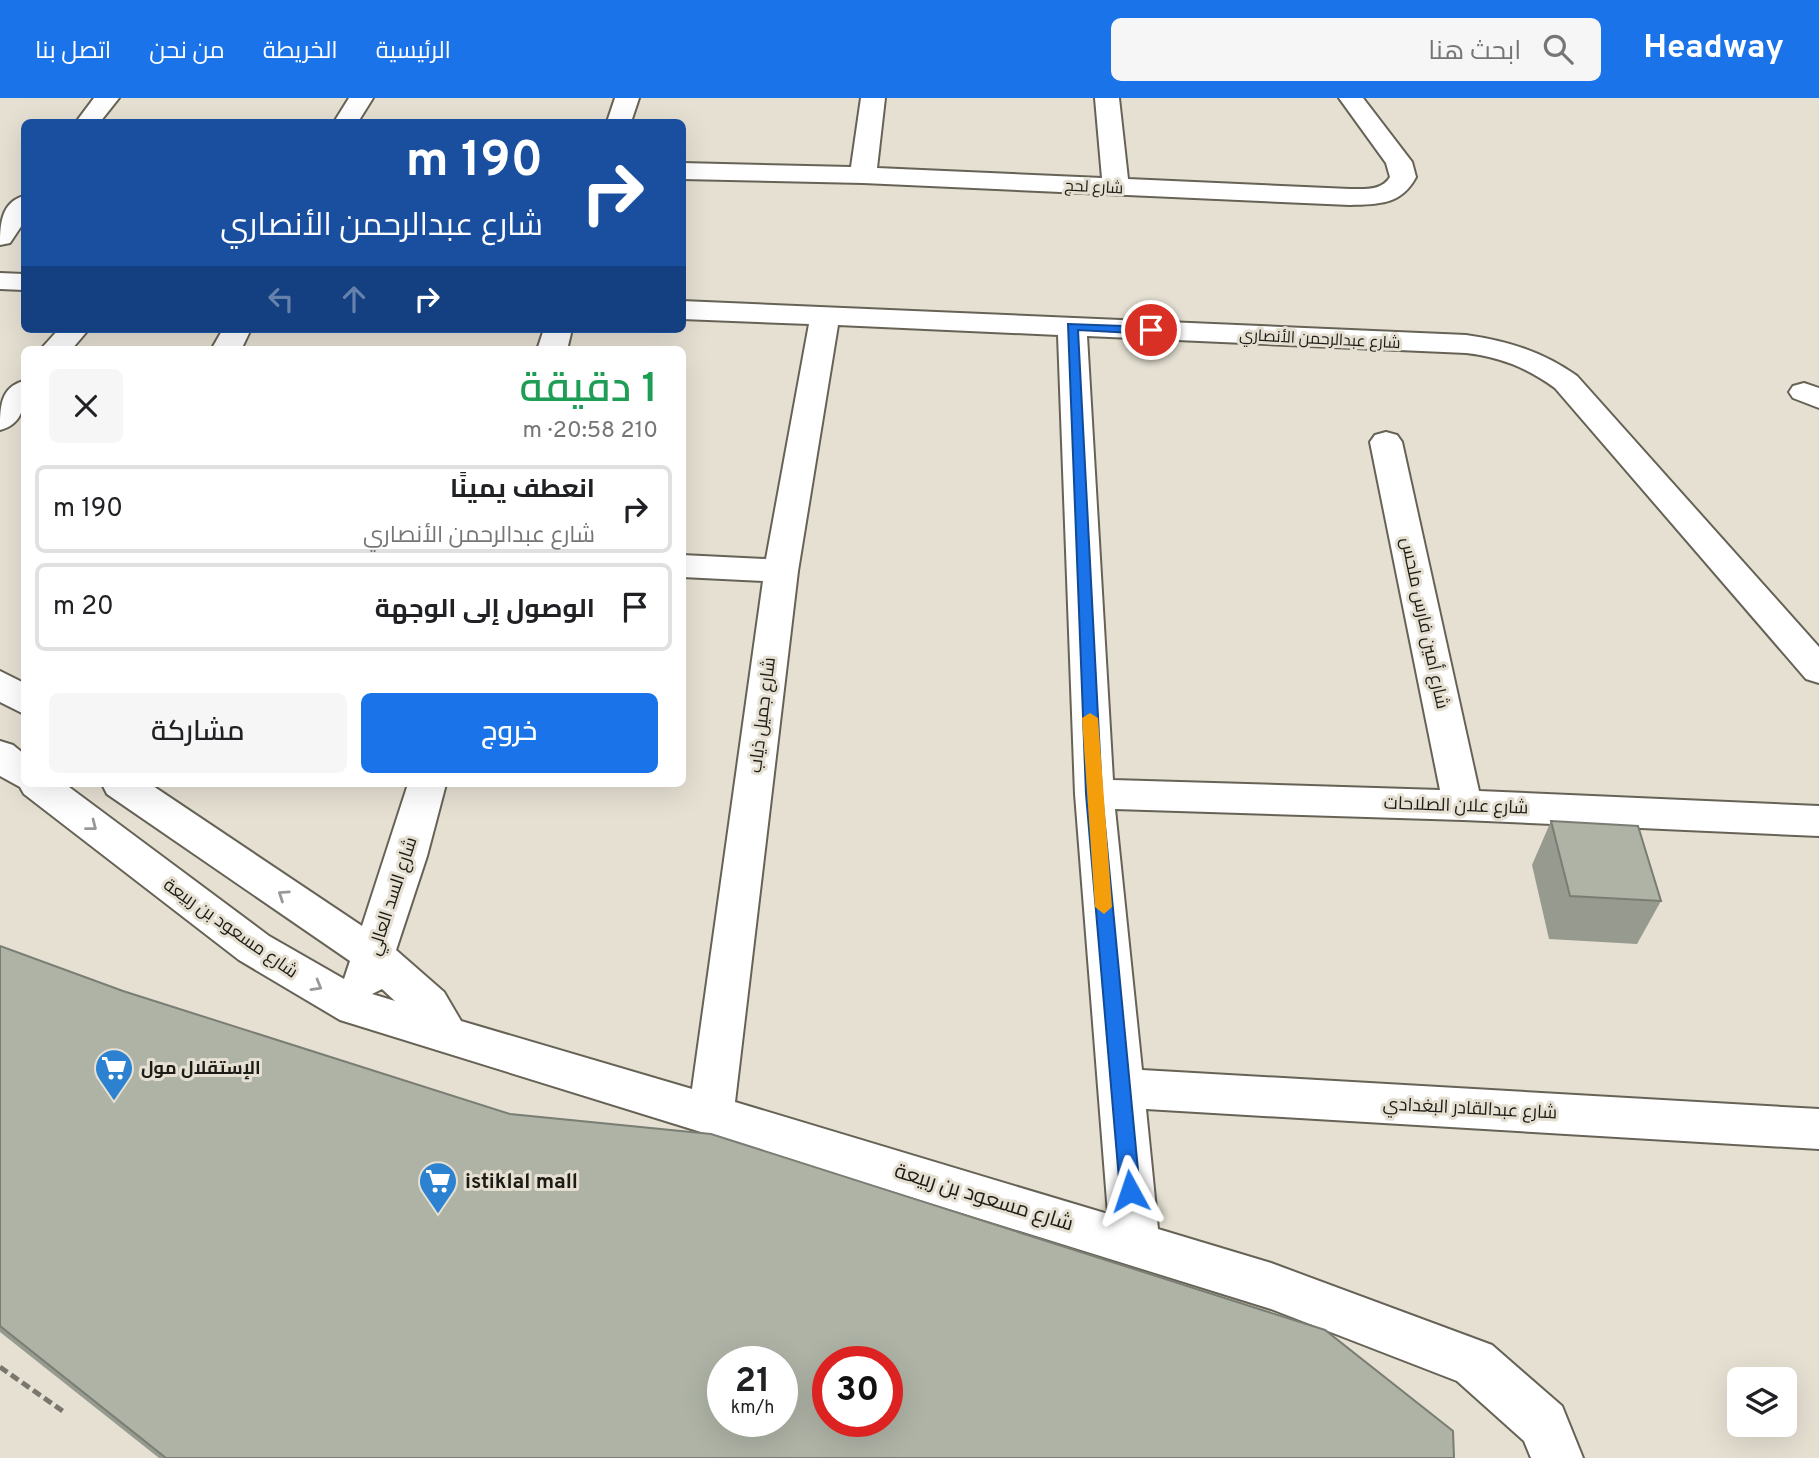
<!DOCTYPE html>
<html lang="ar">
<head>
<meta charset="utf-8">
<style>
	body { margin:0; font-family:Overpass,Cairo,sans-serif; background:#f6f6f6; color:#202124; direction:rtl; height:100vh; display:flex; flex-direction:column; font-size:26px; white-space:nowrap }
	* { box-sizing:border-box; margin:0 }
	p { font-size:23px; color:#757577 }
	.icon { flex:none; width:38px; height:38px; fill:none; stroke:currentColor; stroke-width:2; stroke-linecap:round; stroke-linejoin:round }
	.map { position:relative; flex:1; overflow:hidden; direction:ltr }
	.drawer { position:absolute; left:21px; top:248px; width:665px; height:441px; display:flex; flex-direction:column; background:#fff; border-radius:10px; box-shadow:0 7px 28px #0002; direction:rtl }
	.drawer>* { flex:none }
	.guide { position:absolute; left:21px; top:21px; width:665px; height:214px; border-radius:10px; box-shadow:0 7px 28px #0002; direction:rtl; background:#1a4fa0; color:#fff; overflow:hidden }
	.controls { position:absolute; left:1727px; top:1269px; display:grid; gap:14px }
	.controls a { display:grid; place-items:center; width:70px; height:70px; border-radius:10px; background:#fff; box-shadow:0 7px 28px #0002; font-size:35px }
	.speed { position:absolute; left:707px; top:1248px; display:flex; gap:14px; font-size:35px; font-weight:700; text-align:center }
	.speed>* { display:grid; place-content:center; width:91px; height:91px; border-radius:50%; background:#fff; box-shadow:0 7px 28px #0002; line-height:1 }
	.speed small { font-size:18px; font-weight:400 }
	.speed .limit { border:10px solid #d22; background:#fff; color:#111 }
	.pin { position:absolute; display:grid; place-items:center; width:60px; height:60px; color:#fff; margin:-30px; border:4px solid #fff; border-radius:50%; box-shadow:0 2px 7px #0007 }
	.me { position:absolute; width:77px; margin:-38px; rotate:355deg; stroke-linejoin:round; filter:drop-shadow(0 0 5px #0008) }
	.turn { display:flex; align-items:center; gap:24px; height:147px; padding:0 28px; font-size:32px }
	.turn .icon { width:91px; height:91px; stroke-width:2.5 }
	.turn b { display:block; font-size:49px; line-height:60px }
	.lanes { display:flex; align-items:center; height:66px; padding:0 28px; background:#0003; justify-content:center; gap:35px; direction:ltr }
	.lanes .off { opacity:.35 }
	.round { display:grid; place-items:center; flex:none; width:74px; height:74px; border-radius:10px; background:#f6f6f6 }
	.headline { display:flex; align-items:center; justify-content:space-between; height:119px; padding:0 28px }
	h1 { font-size:42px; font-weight:600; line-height:52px; color:#1e9e55 }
	.button { display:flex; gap:14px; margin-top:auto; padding:14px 28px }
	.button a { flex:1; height:80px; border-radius:10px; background:#1a73e8; color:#fff; font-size:28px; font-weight:600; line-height:80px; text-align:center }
	.button a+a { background:#f6f6f6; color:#202124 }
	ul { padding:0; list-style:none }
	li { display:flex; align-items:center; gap:21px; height:88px; margin:0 14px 10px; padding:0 14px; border:4px solid #e0e0e0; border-radius:10px }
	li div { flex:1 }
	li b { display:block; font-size:26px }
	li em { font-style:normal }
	header { display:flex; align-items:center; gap:42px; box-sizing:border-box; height:98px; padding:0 35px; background:#1a73e8; color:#fff }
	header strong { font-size:33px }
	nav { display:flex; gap:38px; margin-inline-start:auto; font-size:24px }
	.search { width:490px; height:63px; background:#f6f6f6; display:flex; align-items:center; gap:18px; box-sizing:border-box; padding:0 24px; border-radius:10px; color:#757577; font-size:26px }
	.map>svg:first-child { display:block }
</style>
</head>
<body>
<header>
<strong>Headway</strong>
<div class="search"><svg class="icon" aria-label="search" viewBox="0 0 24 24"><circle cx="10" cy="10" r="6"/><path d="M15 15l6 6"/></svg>ابحث هنا</div>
<nav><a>الرئيسية</a><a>الخريطة</a><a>من نحن</a><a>اتصل بنا</a></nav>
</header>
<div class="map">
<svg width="1819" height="1360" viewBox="0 0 1819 1360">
	<rect width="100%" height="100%" fill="#e5e0d2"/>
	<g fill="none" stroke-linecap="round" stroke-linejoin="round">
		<defs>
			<path id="minor" d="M94,0H119L100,24H76Z
				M349,0H373L358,24H334Z
				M615,0H639L631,24H607Z
				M861,0H885L877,70L1102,80L1095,0H1119L1128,81L1350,91C1364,91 1382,93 1390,79L1386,65L1339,0H1363L1412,64L1416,79C1401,107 1379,106 1350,107L863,85L682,81V65L851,69Z
				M24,98V124L10,145L0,147C0,127 1,104 24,98Z
				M0,175L24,176V192L0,191Z
				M682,203L1466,237C1507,243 1542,253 1577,278L1819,549V585L1806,581L1555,290C1527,270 1501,259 1466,255L1087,238L1113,682L1440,692L1370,344L1375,337L1386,334L1397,337L1402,344L1479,693L1819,708V738L1463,722L1115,711L1142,972L1819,1011V1051L1146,1011L1158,1131L1271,1165L1492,1247L1562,1308L1583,1360H1531L1524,1343L1457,1283L1271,1211L340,922L239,862L24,696L20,689L0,678V643L13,647L24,656V686H65L269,838L344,881L350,863L107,696L102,686H150L362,828L408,686H446L427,758L396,852L444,894L461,923L692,991L763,483L682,479V457L766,461L809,226L682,221ZM838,227L1058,237L1075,696L1108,1116L735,1004L798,473ZM382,891L395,903L372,896Z
				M59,231H89L71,252H40Z
				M223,231H251L241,252H211Z
				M544,231H572L567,252H537Z
				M24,283C26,304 24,326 0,332C0,310 0,289 24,283Z
				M1804,285L1819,290V310L1793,300L1789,294L1793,288Z
				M0,573L24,585V616L0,604Z"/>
		</defs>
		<use href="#minor" stroke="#666256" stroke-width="4"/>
		<path stroke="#79766d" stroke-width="5" stroke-dasharray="9 4.5" stroke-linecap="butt" d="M0,1269L64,1314"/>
		<use href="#minor" fill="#fff" fill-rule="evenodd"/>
	</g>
	<path fill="#969a8f" d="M1551,723L1661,803L1637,846L1549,841L1532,767Z
		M0,848L123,893L510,1016L1454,1360H159L0,1234Z"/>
	<path fill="#aeb3a6" stroke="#7a7d74" stroke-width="2" fill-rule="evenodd" d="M1551,723L1638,728L1661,803L1570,798Z
		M0,848L123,893L510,1016L711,1036L1325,1232L1453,1333L1454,1360H166L0,1228ZM723,1264H782V1323H723ZM828,1264H887V1323H828Z"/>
	<defs><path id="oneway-chevron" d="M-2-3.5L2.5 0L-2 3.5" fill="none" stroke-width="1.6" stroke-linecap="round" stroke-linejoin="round" transform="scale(1.75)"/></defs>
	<g stroke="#999896">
		<use href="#oneway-chevron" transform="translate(92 728) rotate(38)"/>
		<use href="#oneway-chevron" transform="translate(283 797) rotate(-146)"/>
		<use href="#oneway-chevron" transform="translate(317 888) rotate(30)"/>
	</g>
	<path fill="#1a73e8" stroke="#114b97" stroke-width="2" d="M1068,226L1151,229L1157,232L1151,236L1078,232L1102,696L1140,1093L1137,1099L1130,1102L1123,1099L1120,1093L1086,696Z"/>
	<path fill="#f59e0b" d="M1090,615L1098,620L1112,809L1104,816L1095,809L1082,620Z"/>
	<defs>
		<symbol id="supermarket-pin" viewBox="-11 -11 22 30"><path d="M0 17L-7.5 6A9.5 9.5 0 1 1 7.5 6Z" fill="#2c81d0" stroke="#e5e0d2"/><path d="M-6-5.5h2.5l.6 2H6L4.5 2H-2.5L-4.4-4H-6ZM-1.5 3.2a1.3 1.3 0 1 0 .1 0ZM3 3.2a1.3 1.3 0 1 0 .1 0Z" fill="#fff"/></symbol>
	</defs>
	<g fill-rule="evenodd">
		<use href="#supermarket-pin" x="92" y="948" width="44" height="60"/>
		<use href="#supermarket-pin" x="416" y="1061" width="44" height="60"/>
	</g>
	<g text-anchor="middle" stroke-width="6" stroke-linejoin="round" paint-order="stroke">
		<g font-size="16" fill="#1d1b16" stroke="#e5e0d2">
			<text transform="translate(1094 88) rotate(3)" y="6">شارع لحج</text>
			<text transform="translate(1320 240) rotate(3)" y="6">شارع عبدالرحمن الأنصاري</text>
		</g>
		<g font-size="18" fill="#1d1b16" stroke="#e5e0d2">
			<text transform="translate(1425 525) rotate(78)" y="6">شارع أمين فارس ملحس</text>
			<text transform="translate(762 617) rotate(-83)" y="6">شارع جميل ذياب</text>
			<text transform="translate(1456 707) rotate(2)" y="6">شارع علان الصلاحات</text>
			<text transform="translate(392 798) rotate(-72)" y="6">شارع السد العالي</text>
			<text transform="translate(231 830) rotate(35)" y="6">شارع مسعود بن ربيعة</text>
			<text transform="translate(1470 1010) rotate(3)" y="6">شارع عبدالقادر البغدادي</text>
		</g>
		<g font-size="18" font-weight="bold" fill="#1d1b16" stroke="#e5e0d2" text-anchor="start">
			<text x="141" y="976">الإستقلال مول</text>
		</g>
		<g font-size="21" font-weight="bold" fill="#1d1b16" stroke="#e5e0d2" text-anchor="start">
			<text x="465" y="1090">istiklal mall</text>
		</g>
		<g font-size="21" fill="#1d1b16" stroke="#e5e0d2">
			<text transform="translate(984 1099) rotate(17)" y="7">شارع مسعود بن ربيعة</text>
		</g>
	</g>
</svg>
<div class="controls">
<a><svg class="icon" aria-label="layers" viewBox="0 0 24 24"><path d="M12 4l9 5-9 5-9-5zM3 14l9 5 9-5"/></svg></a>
</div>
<div class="speed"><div>21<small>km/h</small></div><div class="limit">30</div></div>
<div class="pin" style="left:1151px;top:232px;background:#d93025"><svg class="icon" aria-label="arrive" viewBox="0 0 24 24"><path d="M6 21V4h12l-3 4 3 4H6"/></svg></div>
<svg class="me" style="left:1130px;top:1093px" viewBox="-20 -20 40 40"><path d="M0-17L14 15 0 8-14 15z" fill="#1a73e8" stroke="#fff" stroke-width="4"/></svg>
<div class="guide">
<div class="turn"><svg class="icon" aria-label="right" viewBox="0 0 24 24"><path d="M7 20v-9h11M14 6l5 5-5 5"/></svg><div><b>190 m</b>شارع عبدالرحمن الأنصاري</div></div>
<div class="lanes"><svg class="icon off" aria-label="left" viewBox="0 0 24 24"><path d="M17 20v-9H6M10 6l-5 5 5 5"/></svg><svg class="icon off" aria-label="ahead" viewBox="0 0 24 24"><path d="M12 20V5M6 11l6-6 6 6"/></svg><svg class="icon" aria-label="right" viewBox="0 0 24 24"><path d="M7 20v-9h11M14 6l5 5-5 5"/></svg></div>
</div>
<section class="drawer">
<div class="headline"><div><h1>1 دقيقة</h1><p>210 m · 20:58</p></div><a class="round"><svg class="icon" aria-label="close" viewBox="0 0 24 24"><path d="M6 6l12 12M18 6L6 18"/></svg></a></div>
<ul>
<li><svg class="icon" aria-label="right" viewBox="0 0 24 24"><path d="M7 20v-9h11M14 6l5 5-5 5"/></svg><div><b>انعطف يمينًا</b><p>شارع عبدالرحمن الأنصاري</p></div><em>190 m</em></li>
<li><svg class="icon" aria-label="arrive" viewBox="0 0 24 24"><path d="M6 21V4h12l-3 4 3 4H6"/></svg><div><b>الوصول إلى الوجهة</b></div><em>20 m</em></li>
</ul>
<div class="button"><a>خروج</a><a>مشاركة</a></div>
</section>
</div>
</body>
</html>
